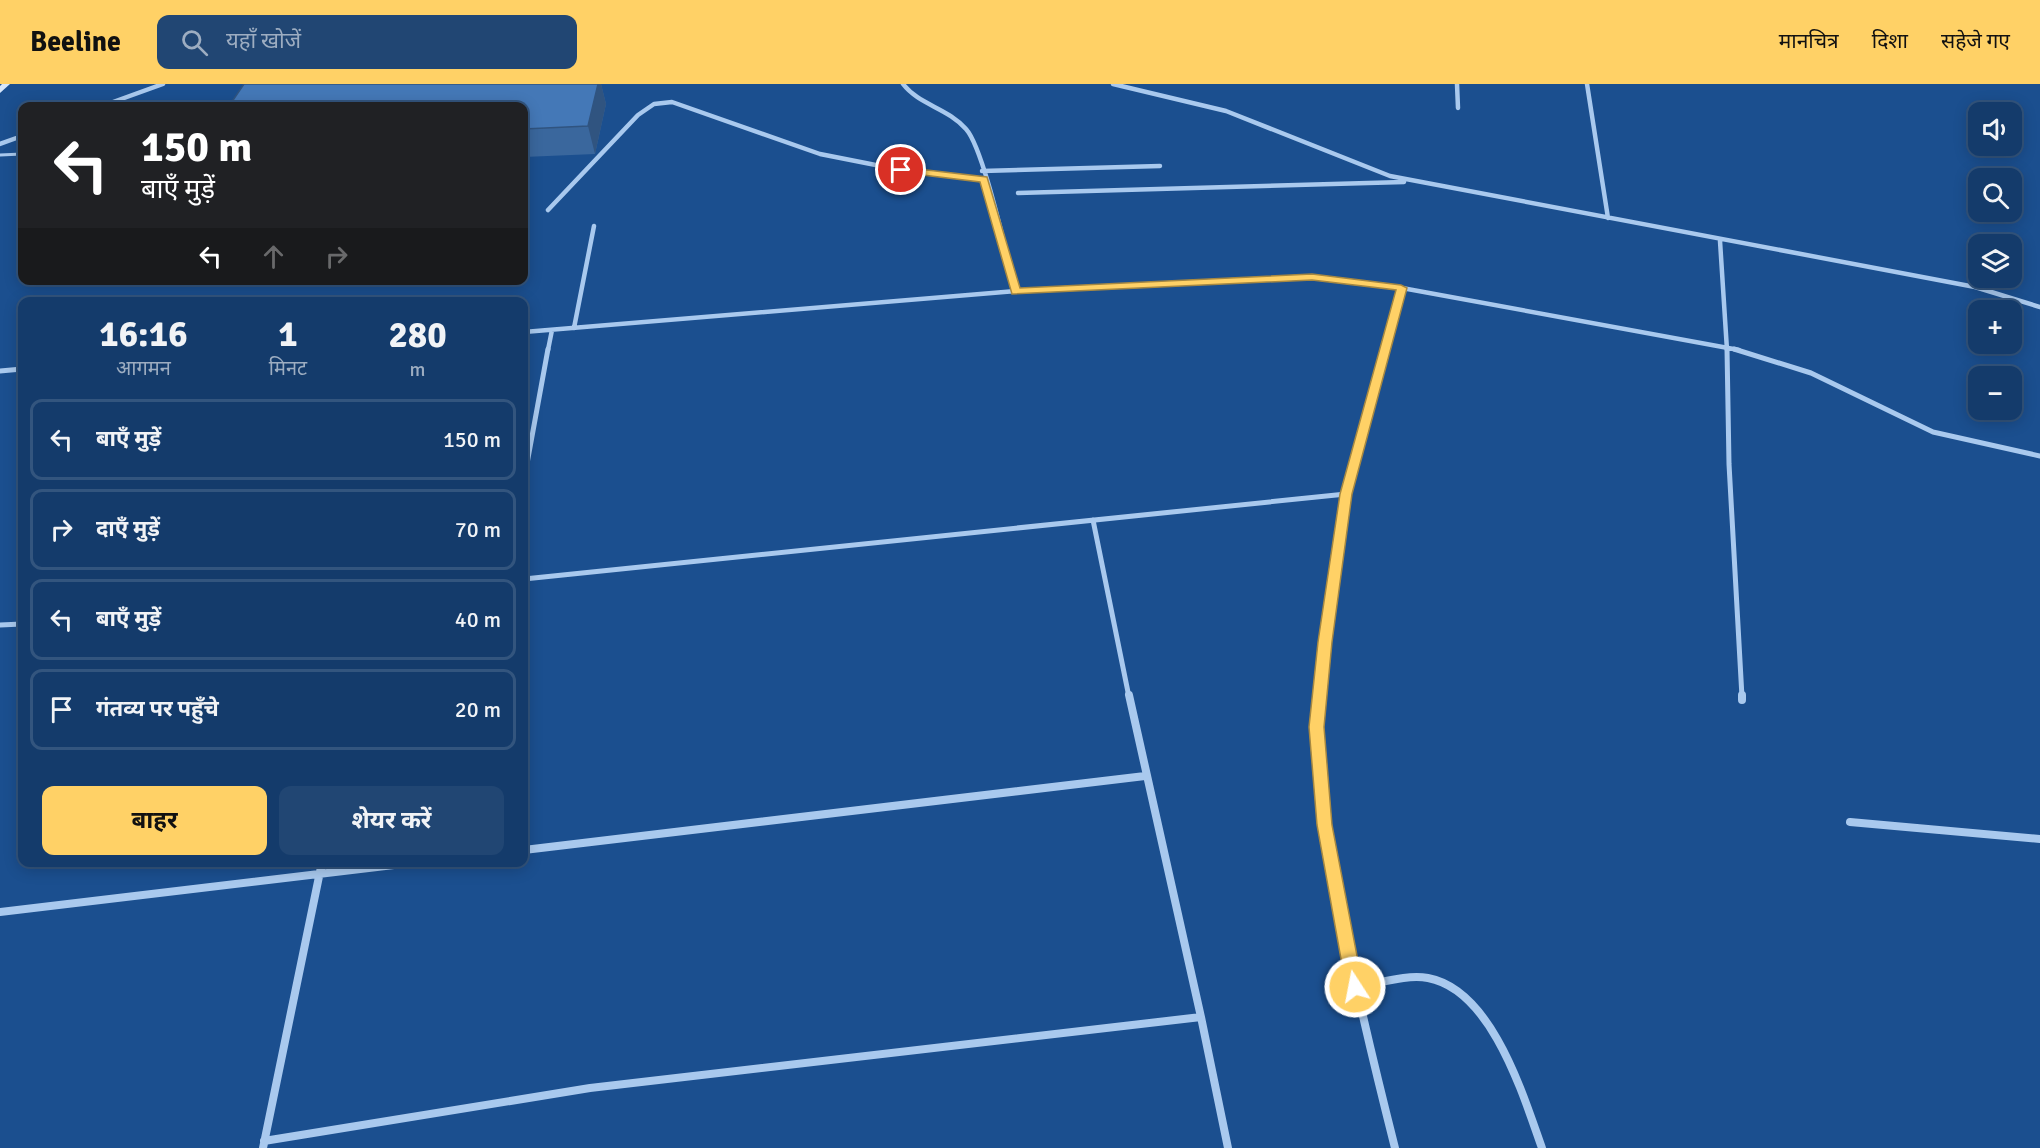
<!DOCTYPE html>
<html lang="hi">
<head>
<meta charset="utf-8">
<style>
	body { margin:0; font-family:Signika,"Noto Sans Devanagari",sans-serif; background:#214673; color:#f1f3f6; height:100vh; display:flex; flex-direction:column; font-size:22px; white-space:nowrap }
	* { box-sizing:border-box; margin:0 }
	p { font-size:20px; color:#9dadc1 }
	.icon { flex:none; width:33px; height:33px; fill:none; stroke:currentColor; stroke-width:2; stroke-linecap:round; stroke-linejoin:round }
	.map { position:relative; flex:1; overflow:hidden }
	.details { position:absolute; left:18px; top:213px; width:510px; height:570px; display:flex; flex-direction:column; background:#143b6b; border-radius:12px; box-shadow:0 3px 15px #0003,0 0 0 2px #33557e }
	.details>* { flex:none }
	.top-card { position:absolute; left:18px; top:18px; width:510px; height:183px; border-radius:12px; box-shadow:0 3px 15px #0003,0 0 0 2px #33557e; background:#202124; color:#fff; overflow:hidden }
	.controls { position:absolute; left:1968px; top:18px; display:grid; gap:12px }
	.controls a { display:grid; place-items:center; width:54px; height:54px; border-radius:12px; background:#143b6b; box-shadow:0 3px 15px #0003,0 0 0 2px #33557e; font-size:30px }
	.pin { position:absolute; display:grid; place-items:center; width:51px; height:51px; color:#fff; margin:-26px; border:3px solid #fff; border-radius:50%; box-shadow:0 2px 6px #0007 }
	.me { position:absolute; width:66px; margin:-33px; rotate:349deg; stroke-linejoin:round; filter:drop-shadow(0 0 4px #0008) }
	.turn { display:flex; align-items:center; gap:21px; height:126px; padding:0 24px; font-size:27px }
	.turn .icon { width:78px; height:78px; stroke-width:2.5 }
	.turn b { display:block; font-size:42px; line-height:51px }
	.lanes { display:flex; align-items:center; height:57px; padding:0 24px; background:#0003; justify-content:center; gap:30px; direction:ltr }
	.lanes .off { opacity:.35 }
	.eta { display:flex; justify-content:space-evenly; align-items:center; height:102px; text-align:center }
	.eta b { font-size:36px; font-weight:700; line-height:42px }
	.primary-button { display:flex; gap:12px; margin-top:auto; padding:12px 24px }
	.primary-button a { flex:1; height:69px; border-radius:12px; background:#ffd166; color:#111; font-size:24px; font-weight:700; line-height:69px; text-align:center }
	.primary-button a+a { background:#214673; color:#f1f3f6 }
	ul { padding:0; list-style:none }
	li { display:flex; align-items:center; gap:18px; height:81px; margin:0 12px 9px; padding:0 12px; border:3px solid #33557e; border-radius:12px }
	li div { flex:1 }
	li b { display:block; font-size:22px }
	li em { font-style:normal }
	header { display:flex; align-items:center; gap:36px; box-sizing:border-box; height:84px; padding:0 30px; background:#ffd166; color:#111 }
	header strong { font-size:28px }
	nav { display:flex; gap:33px; margin-inline-start:auto; font-size:21px }
	.search { width:420px; height:54px; background:#214673; display:flex; align-items:center; gap:15px; box-sizing:border-box; padding:0 21px; border-radius:12px; color:#9dadc1; font-size:22px }
	.map>svg:first-child { display:block }
</style>
</head>
<body>
<header>
<strong>Beeline</strong>
<div class="search"><svg class="icon" aria-label="search" viewBox="0 0 24 24"><circle cx="10" cy="10" r="6"/><path d="M15 15l6 6"/></svg>यहाँ खोजें</div>
<nav><a>मानचित्र</a><a>दिशा</a><a>सहेजे गए</a></nav>
</header>
<div class="map">
<svg width="2040" height="1064" viewBox="0 0 2040 1064">
	<rect width="100%" height="100%" fill="#1b4f8f"/>
	<g fill="none" stroke-linecap="round" stroke-linejoin="round">
		<path stroke="#a9c9ee" stroke-width="3" d="M0,71L22,70"/>
		<path stroke="#a9c9ee" stroke-width="4.5" d="M903,0C919,21 948,24 966,45C984,65 1007,174 1016,207
			M1113,0L1226,27L1390,92L1975,203L2040,223
			M1457,0L1458,24
			M1587,0L1608,134
			M102,22L163,0
			M0,60L22,52
			M982,87L1160,82
			M1018,109L1404,98
			M548,126L638,31L654,20L672,18L820,70L901,86L984,95
			M1720,157L1727,266
			M574,244L594,142
			M524,248L1016,207L1312,193L1402,204L1739,266
			M548,266L552,246
			M1385,266L1402,204"/>
		<path stroke="#a9c9ee" stroke-width="5" d="M1727,265L1729,380L1742,613
			M1734,265L1811,289L1933,348L2040,372
			M0,287L22,285
			M524,396L548,265
			M1093,436L1129,613
			M524,495L1346,410L1385,265
			M0,541L22,540
			M1320,613L1346,410"/>
		<path stroke="#a9c9ee" stroke-width="8" d="M1129,611L1201,933
			M1320,611C1314,680 1325,748 1338,815C1354,899 1374,981 1395,1064
			M1742,611V616
			M1850,738L2040,755
			M524,766L1145,692
			M0,828L419,778
			M1355,903C1378,900 1405,890 1428,894C1492,906 1523,1011 1542,1064
			M264,1057L590,1004L1201,933L1228,1064
			M263,1064L322,778"/>
		<path fill="#d6e6fa" fill-rule="evenodd" d="M2,0H10L0,9V2Z"/>
	</g>
	<path fill="#3a679d" d="M244,0H601L606,20L595,70L524,73V22Z"/>
	<path fill="#305480" d="M598,0H601L606,20L595,70L588,42Z"/>
	<path fill="#4478b7" stroke="#305480" stroke-width="1.5" d="M244,0H598L588,42L524,45V22H229Z"/>
	<path fill="#ffd166" stroke="#a68842" stroke-width="1.5" d="M901,83L987,93L1020,204L1312,190L1401,201L1407,204L1352,410L1332,558L1324,643L1332,741L1363,903L1361,909L1355,911L1349,909L1346,903L1317,741L1309,643L1318,558L1340,410L1396,206L1312,196L1012,210L980,98L898,88L896,86Z"/>
</svg>
<div class="controls">
<a><svg class="icon" aria-label="sound" viewBox="0 0 24 24"><path d="M4 9h4l5-4v14l-5-4H4zM17 9q2 3 0 6"/></svg></a>
<a><svg class="icon" aria-label="search" viewBox="0 0 24 24"><circle cx="10" cy="10" r="6"/><path d="M15 15l6 6"/></svg></a>
<a><svg class="icon" aria-label="layers" viewBox="0 0 24 24"><path d="M12 4l9 5-9 5-9-5zM3 14l9 5 9-5"/></svg></a>
<a>+</a>
<a>−</a>
</div>
<div class="pin" style="left:901px;top:86px;background:#d93025"><svg class="icon" aria-label="arrive" viewBox="0 0 24 24"><path d="M6 21V4h12l-3 4 3 4H6"/></svg></div>
<svg class="me" style="left:1355px;top:903px" viewBox="-20 -20 40 40"><circle r="17" fill="#ffd166" stroke="#fff" stroke-width="3"/><path d="M0-11L8 9 0 5-8 9z" fill="#fff"/></svg>
<div class="top-card">
<div class="turn"><svg class="icon" aria-label="left" viewBox="0 0 24 24"><path d="M17 20v-9H6M10 6l-5 5 5 5"/></svg><div><b>150 m</b>बाएँ मुड़ें</div></div>
<div class="lanes"><svg class="icon" aria-label="left" viewBox="0 0 24 24"><path d="M17 20v-9H6M10 6l-5 5 5 5"/></svg><svg class="icon off" aria-label="ahead" viewBox="0 0 24 24"><path d="M12 20V5M6 11l6-6 6 6"/></svg><svg class="icon off" aria-label="right" viewBox="0 0 24 24"><path d="M7 20v-9h11M14 6l5 5-5 5"/></svg></div>
</div>
<section class="details">
<div class="eta">
<div><b>16:16</b><p>आगमन</p></div>
<div><b>1</b><p>मिनट</p></div>
<div><b>280</b><p>m</p></div>
</div>
<ul>
<li><svg class="icon" aria-label="left" viewBox="0 0 24 24"><path d="M17 20v-9H6M10 6l-5 5 5 5"/></svg><div><b>बाएँ मुड़ें</b></div><em>150 m</em></li>
<li><svg class="icon" aria-label="right" viewBox="0 0 24 24"><path d="M7 20v-9h11M14 6l5 5-5 5"/></svg><div><b>दाएँ मुड़ें</b></div><em>70 m</em></li>
<li><svg class="icon" aria-label="left" viewBox="0 0 24 24"><path d="M17 20v-9H6M10 6l-5 5 5 5"/></svg><div><b>बाएँ मुड़ें</b></div><em>40 m</em></li>
<li><svg class="icon" aria-label="arrive" viewBox="0 0 24 24"><path d="M6 21V4h12l-3 4 3 4H6"/></svg><div><b>गंतव्य पर पहुँचे</b></div><em>20 m</em></li>
</ul>
<div class="primary-button"><a>बाहर</a><a>शेयर करें</a></div>
</section>
</div>
</body>
</html>
